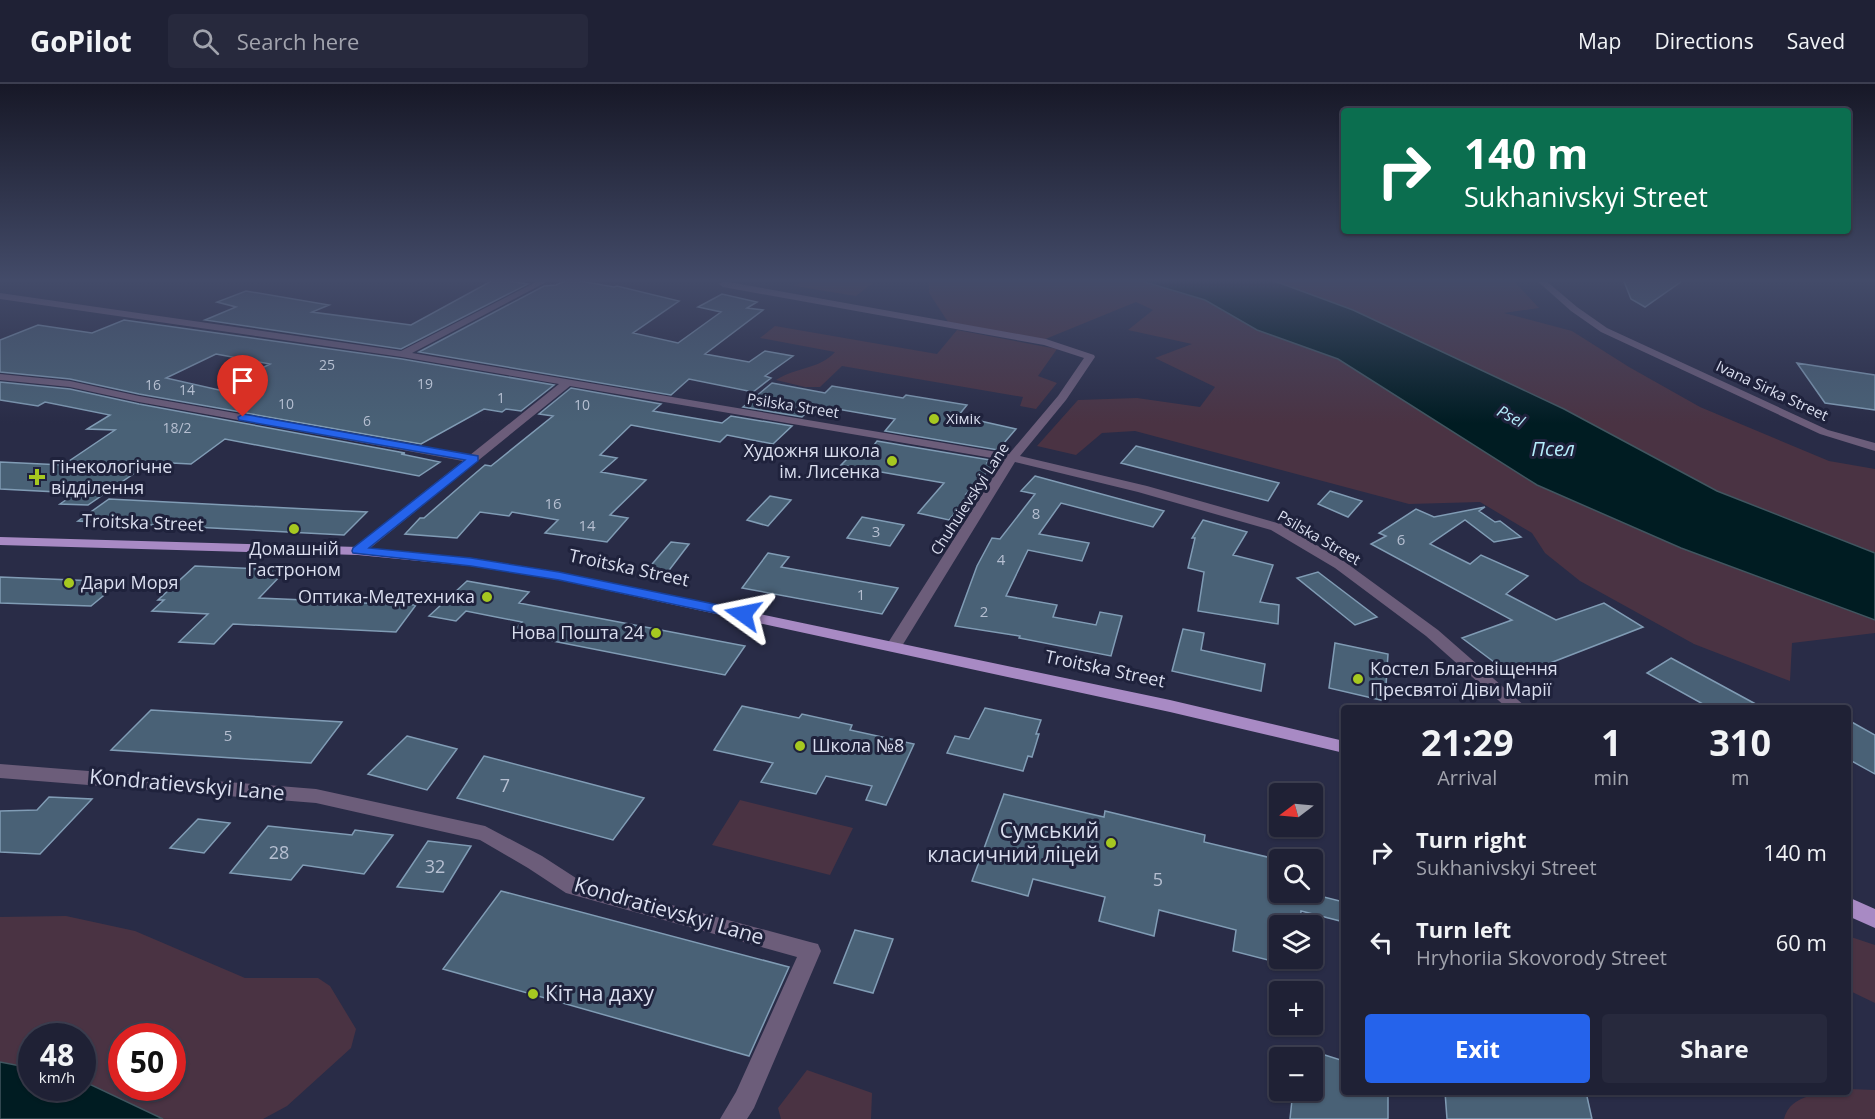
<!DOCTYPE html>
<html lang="en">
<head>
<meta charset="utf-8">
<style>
	body { margin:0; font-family:"Open Sans",sans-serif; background:#27293d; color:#f1f3f6; height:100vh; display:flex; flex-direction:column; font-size:22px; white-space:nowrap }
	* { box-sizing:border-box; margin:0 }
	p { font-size:20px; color:#a1a3ad }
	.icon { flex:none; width:33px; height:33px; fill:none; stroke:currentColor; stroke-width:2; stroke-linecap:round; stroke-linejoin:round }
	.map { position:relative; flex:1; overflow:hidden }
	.sheet { position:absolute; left:1341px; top:621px; width:510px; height:390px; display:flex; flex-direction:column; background:#1f2135; border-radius:6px; box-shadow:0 2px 4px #0004,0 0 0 2px #3c3e50 }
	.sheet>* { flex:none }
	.guide { position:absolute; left:1341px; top:24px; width:510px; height:126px; border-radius:6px; box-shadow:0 2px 4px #0004,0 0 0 2px #3c3e50; background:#0b6e4f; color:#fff; overflow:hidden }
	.needle { width:39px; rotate:254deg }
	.controls { position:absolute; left:1269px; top:699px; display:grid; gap:12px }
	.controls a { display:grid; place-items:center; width:54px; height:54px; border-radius:6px; background:#1f2135; box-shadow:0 2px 4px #0004,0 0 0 2px #3c3e50; font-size:30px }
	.speed { position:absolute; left:18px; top:939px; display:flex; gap:12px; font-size:30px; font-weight:700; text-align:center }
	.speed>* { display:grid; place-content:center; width:78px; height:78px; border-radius:50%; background:#1f2135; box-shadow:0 2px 4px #0004,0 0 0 2px #3c3e50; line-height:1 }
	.speed small { font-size:15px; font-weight:400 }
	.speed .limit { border:9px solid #d22; background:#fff; color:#111 }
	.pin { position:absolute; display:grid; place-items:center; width:51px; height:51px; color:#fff; margin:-62px -26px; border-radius:50% 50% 50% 0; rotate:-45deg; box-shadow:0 0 6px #0007 }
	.pin .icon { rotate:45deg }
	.me { position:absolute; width:66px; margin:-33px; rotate:282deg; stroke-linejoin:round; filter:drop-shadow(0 0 4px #0008) }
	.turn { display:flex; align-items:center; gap:21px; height:126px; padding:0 24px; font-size:27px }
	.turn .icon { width:78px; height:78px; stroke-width:2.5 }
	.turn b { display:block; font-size:42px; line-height:51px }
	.eta { display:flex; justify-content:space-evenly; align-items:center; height:102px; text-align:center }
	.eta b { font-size:36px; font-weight:700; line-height:42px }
	.button { display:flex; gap:12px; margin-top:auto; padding:12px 24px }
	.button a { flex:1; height:69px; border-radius:6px; background:#2563eb; color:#fff; font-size:24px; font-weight:700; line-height:69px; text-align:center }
	.button a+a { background:#27293d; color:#f1f3f6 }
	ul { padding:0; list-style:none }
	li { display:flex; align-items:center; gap:18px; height:90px; padding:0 24px }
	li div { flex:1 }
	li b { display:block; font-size:22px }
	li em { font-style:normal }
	header { display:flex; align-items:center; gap:36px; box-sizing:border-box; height:84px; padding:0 30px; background:#1f2135; border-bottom:2px solid #3c3e50 }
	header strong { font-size:28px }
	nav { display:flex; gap:33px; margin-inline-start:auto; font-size:21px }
	.search { width:420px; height:54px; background:#27293d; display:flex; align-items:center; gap:15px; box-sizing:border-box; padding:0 21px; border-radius:6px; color:#a1a3ad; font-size:22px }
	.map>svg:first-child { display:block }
</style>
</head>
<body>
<header>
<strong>GoPilot</strong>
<div class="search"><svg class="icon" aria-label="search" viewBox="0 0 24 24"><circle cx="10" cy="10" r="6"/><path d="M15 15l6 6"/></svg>Search here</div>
<nav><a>Map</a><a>Directions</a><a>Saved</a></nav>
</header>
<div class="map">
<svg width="1875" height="1035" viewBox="0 0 1875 1035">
	<rect width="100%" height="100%" fill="#292c47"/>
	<path fill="#4a3343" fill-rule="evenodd" d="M806,195H844L873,199L856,212L794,202Z
		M929,195H1135L1205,216L1257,246L1338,275L1537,401L1681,464L1875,536V549L1792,559L1790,597L1694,560L1580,497L1545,469L1532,449L1480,418L1409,420L1135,347L1102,349L1076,371L1037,362L1078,316L1137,314L1200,323L1215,303L1155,274L1192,260L1128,246L1153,226L1136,218L1043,256L948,238L929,209Z
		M1269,195H1512L1539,224L1504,229L1572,247L1629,283L1700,323L1829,377L1875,385V469L1717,407L1564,325L1353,226Z
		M775,242L937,270L957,246L1057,265L1038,292L1057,299L1036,325L1020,322L1023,313L842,282L820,303H805L776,296C796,283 820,285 835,268L760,254Z
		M740,716L853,744L830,791L712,761Z
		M66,832L135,847L245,894H318L330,902L356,945L351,964L287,1022L263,1035H163L83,997L82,952H32L31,984L0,978V833ZM122,952H172V1004H122Z
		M1848,852L1875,861V919L1848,906Z
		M807,986L872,1009L871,1035H781L778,1024Z
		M1848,1005L1875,1006V1035H1784C1790,1009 1826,1008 1848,1008Z"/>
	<path fill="#001c22" stroke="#415660" stroke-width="1.5" d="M1135,195H1269L1353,226L1564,325L1717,407L1875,469V536L1681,464L1537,401L1338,275L1257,246L1205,216Z
		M0,978L31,984L32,1004H82L83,997L163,1035H0Z"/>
	<path fill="#496176" stroke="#809cb5" stroke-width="1.5" fill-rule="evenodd" d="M495,195L528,200L401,265L205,236L236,223L217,218L246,207L329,221L312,228L411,241Z
		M569,195L614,203L617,202L679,217L633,249L678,259L721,228L698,223L722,210L757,218L747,224L763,226L705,270L749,278L765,267L793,272L765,292L771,294L753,308L689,295L671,311L419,268L544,202L556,201Z
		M1623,195H1685L1645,223L1631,215Z
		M124,236L402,275L554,301L521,327L506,325L502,328L484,325L421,360L139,310L70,295L0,288V256L38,241L92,249ZM216,270L270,280L219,306L166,294Z
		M1797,279L1875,291V326L1825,319Z
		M0,298L70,305L139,320L405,369L401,370L440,378L419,392L225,355L191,380L151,378L88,421L60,420L76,409L0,405V378L63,381L115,346L87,345L110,331L45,318L38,322L0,316Z
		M772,299L825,309L832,302L903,314L906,311L967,321L958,332L1016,345L998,366L885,347L895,335L814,321L802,333L743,323Z
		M571,304L661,320L653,327L722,339L731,332L792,342L773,360L727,351L720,358L631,341L600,371L617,374L601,388L646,396L610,431L628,434L607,458L545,449L558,436L512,428L509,432L480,428L457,454L405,450L420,434H424L464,399L485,381L491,382L553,332L539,330Z
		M877,357L990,376L987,379L994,381L966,410L970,411L949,436L918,429L944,399L841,381L859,363L871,365Z
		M1136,362L1279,399L1268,417L1121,379Z
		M1035,392L1164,427L1153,443L1061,419L1039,450L1089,459L1082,477L1028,466L1006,512L1057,521L1053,533L1096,541L1100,528L1122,532L1111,572L1019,554L1020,552L955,542L977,482L992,454L1000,455L1035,410L1021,407Z
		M1330,407L1362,417L1348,433L1318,420Z
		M770,412L791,416L768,442L747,436Z
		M109,415L367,428L344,451L78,437Z
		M1485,423L1479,427L1495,438L1500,437L1521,453L1494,458L1465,436L1430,460L1470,480L1481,471L1528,492L1506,510L1556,536L1604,519L1643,543L1514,593L1462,554L1512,536L1371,460L1386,452L1379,449L1416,425L1434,433Z
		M862,433L904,441L890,462L847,454Z
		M1203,436L1247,448L1233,471L1273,481L1260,518L1279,521L1278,540L1198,527L1204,488L1188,484L1195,454H1192Z
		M671,458L689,460L667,489L647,486Z
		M768,469L789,473L781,483L898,504L882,530L742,504Z
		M195,482L286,486L259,514L305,516L313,508L341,510L334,518L416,521L396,548L233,540L214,560L179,558L208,530L152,527L164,516H158Z
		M1318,488L1377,533L1355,541L1297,494Z
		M0,493L120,498L91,522L0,519Z
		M467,497L529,508L519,519L745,562L725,591L512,549L522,538L466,527L456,537L429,532Z
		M1183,545L1204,549L1201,566L1265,580L1261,607L1172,587Z
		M1335,559L1388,570L1385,617L1329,604Z
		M1671,574L1763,624H1710L1647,589Z
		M742,622L799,634L802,630L852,641L850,646L914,660L886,721L866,716L872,702L826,692L816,710L761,698L773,679L714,666Z
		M985,624L1041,636L1036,650H1039L1032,673L1028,672L1023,687L947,669L955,652L969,655Z
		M151,626L342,638L311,679L111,666Z
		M1848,636L1875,651V690L1848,675Z
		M407,652L457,665L427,706L368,690Z
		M484,672L644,714L613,756L457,714Z
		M1004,710L1104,733L1105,727L1205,751L1204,758L1280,776V808H1304L1344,818V838L1301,827L1300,842H1280V879L1233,867L1236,846L1159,826L1154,852L1099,837L1105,813L1033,795L1028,812L972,797Z
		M49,713L92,715L40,770L0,768V727L37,726Z
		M198,735L230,739L204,769L170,764Z
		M268,742L352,751L355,746L393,751L364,790L303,781L291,796L230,789Z
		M428,757L471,762L443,808L397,803Z
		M501,807L789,883L749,972L443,885Z
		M855,846L893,855L873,909L834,899Z
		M1312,967L1344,977V1008H1388V1035H1290L1293,1006H1312Z
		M1445,1008H1586L1592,1035H1447Z"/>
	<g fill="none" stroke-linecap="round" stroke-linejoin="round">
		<path fill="#6c5d7a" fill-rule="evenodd" d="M542,195H552L412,269L1009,370L1058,312L1084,274L1044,261L723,203L719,200L723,197L1046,255L1094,271L1095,273L1066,316L1020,372L1147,402L1281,440L1345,478L1438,546L1527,624H1507L1426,552L1335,484L1271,446L1138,408L1015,378L902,562L894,567L886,562L1004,376L570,302L363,470L358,471L351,467L353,464L463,377L139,318L70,303L0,296V290L70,297L139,312L470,371L559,300L402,273L0,215V209L401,267Z
			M1535,195H1544L1577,223L1607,244L1828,346L1875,359V367L1820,350L1601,248L1571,227Z
			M0,680L316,705L485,742L542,772L579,796L810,858L818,860L821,867L754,1024L747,1035H720L736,1008L797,873L566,809L528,784L480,756L316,719L0,694Z"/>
		<path fill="#a88ac4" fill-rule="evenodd" d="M0,453L358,463L471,474L559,488L1170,616L1344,657V669L1170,628L559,496L471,482L358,471L0,461Z
			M1848,813L1875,825V844L1848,832Z"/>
	</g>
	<linearGradient id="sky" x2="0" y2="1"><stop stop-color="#171827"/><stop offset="0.58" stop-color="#434b69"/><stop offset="1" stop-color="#434b69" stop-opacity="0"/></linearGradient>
	<rect width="1875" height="339" fill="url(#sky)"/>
	<path fill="#2563eb" stroke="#184099" stroke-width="1.5" d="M243,330L478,372V377L369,464L471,474L559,488L743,526L750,530L743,535L559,496L471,482L353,469L352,467L353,464L465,376L239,336L238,333Z"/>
	<g fill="#a6c820" stroke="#1f223c" stroke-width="2">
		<circle cx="934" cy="335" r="6"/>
		<circle cx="892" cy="377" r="6"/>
		<path d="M34 384h6v6h6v6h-6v6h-6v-6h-6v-6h6z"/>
		<circle cx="294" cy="445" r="6"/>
		<circle cx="69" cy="499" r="6"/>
		<circle cx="487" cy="513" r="6"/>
		<circle cx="656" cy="549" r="6"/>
		<circle cx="1358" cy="595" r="6"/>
		<circle cx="800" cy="662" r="6"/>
		<circle cx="1111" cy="759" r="6"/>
		<circle cx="533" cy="910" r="6"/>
	</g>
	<g text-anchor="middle" stroke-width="6" stroke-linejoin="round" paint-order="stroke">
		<g font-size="14" fill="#b6bfd1">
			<text x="327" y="286">25</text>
			<text x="425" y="305">19</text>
			<text x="153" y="306">16</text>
			<text x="187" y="311">14</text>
			<text x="501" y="319">1</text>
			<text x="286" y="325">10</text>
			<text x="582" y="326">10</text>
			<text x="367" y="342">6</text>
			<text x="177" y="349">18/2</text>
		</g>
		<g font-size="15" fill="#dadeef" stroke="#1f223c">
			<text transform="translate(1772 307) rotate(25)" y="5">Ivana Sirka Street</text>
			<text transform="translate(793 322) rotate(9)" y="5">Psilska Street</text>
			<text transform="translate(970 415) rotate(-57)" y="5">Chuhuievskyi Lane</text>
			<text transform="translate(1319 454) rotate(30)" y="5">Psilska Street</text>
		</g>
		<g font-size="15" fill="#dadeef" stroke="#1f223c" text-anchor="start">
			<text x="946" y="340">Хімік</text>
		</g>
		<g font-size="15" fill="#b6bfd1">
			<text x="553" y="425">16</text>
			<text x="1036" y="435">8</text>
			<text x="587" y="447">14</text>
			<text x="876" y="453">3</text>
			<text x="1401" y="461">6</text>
			<text x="1001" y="481">4</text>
			<text x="861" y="516">1</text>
			<text x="984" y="533">2</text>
			<text x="228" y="657">5</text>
		</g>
		<g font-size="16" font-style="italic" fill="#b5edfb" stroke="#1f223c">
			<text transform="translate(1511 332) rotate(28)" y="6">Psel</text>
		</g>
		<g font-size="18" fill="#dadeef" stroke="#1f223c" text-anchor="start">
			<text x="880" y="373" text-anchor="end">Художня школа<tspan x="880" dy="21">ім. Лисенка</tspan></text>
			<text x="51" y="389">Гінекологічне<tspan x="51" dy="21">відділення</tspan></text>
			<text x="294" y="471" text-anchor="middle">Домашній<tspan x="294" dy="21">Гастроном</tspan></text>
			<text x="81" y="505">Дари Моря</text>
			<text x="475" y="519" text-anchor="end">Оптика-Медтехника</text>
			<text x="644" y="555" text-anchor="end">Нова Пошта 24</text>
			<text x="1370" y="591">Костел Благовіщення<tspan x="1370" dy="21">Пресвятої Діви Марії</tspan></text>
			<text x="812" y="668">Школа №8</text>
		</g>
		<g font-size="18" fill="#dadeef" stroke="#1f223c">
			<text transform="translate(143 439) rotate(2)" y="6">Troitska Street</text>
			<text transform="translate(629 484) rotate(12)" y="6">Troitska Street</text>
			<text transform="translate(1105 585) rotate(12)" y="6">Troitska Street</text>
		</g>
		<g font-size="18" fill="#b6bfd1">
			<text x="505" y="708">7</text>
			<text x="279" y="775">28</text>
			<text x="435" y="789">32</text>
			<text x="1158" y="802">5</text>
		</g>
		<g font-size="20" font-style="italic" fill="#b5edfb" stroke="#1f223c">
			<text x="1553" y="372">Псел</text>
		</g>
		<g font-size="21" fill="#dadeef" stroke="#1f223c">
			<text transform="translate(187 701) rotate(5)" y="7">Kondratievskyi Lane</text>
			<text transform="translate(669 827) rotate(16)" y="7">Kondratievskyi Lane</text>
		</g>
		<g font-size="21" fill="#dadeef" stroke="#1f223c" text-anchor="end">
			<text x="1099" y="754">Сумський<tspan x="1099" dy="24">класичний ліцей</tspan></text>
			<text x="545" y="917" text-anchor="start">Кіт на даху</text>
		</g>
	</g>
</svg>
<div class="controls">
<a><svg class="needle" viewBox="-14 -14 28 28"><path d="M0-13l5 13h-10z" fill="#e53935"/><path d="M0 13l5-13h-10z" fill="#a1a3ad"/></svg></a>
<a><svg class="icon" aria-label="search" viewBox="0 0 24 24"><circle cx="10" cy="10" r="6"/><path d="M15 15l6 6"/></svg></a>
<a><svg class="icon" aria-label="layers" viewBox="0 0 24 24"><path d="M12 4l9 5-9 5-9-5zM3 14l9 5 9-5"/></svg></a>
<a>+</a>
<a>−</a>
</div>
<div class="speed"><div>48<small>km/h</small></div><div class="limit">50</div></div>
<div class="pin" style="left:243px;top:333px;background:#d93025"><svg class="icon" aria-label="arrive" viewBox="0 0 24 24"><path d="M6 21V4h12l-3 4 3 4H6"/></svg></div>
<svg class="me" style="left:743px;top:530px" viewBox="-20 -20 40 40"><path d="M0-17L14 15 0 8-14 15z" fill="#2563eb" stroke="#fff" stroke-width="4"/></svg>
<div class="guide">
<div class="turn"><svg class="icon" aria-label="right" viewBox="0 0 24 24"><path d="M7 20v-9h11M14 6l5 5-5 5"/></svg><div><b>140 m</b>Sukhanivskyi Street</div></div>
</div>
<section class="sheet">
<div class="eta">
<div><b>21:29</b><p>Arrival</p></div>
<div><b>1</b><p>min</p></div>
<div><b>310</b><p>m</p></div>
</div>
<ul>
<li><svg class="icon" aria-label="right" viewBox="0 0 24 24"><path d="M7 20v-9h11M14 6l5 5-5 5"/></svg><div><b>Turn right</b><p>Sukhanivskyi Street</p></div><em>140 m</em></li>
<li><svg class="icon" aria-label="left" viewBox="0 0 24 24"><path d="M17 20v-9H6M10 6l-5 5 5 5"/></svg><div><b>Turn left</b><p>Hryhoriia Skovorody Street</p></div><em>60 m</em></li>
</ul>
<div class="button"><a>Exit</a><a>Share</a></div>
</section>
</div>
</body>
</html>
